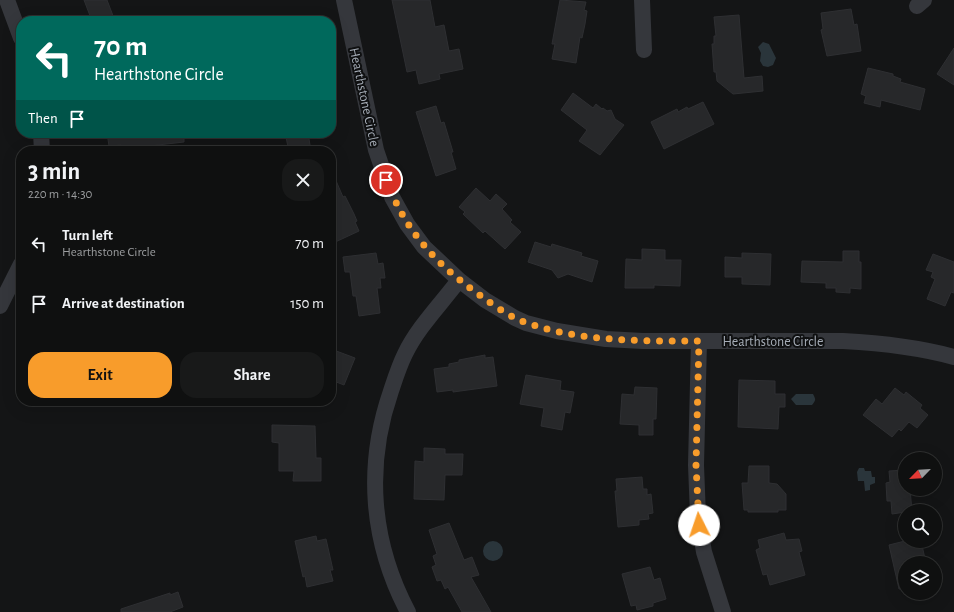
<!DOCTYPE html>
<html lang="en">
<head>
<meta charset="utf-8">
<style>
	body { margin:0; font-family:"Alegreya Sans",sans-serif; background:#181919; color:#f1f3f6; height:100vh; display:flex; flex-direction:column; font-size:15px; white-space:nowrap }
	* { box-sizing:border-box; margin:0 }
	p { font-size:13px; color:#9b9d9f }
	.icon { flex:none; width:22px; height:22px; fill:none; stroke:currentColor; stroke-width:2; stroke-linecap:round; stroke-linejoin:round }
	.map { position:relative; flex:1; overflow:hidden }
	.side { position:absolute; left:16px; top:146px; width:320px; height:260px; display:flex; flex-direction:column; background:#0f1010; border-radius:16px; box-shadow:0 4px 16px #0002,0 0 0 1px #2f3030 }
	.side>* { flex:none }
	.banner { position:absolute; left:16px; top:16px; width:320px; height:122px; border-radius:16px; box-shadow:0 4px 16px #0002,0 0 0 1px #2f3030; background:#00695c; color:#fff; overflow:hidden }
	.needle { width:26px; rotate:245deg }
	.buttons { position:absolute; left:898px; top:452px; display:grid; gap:8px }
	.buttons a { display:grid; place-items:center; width:44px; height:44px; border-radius:50%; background:#0f1010; box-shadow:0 4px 16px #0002,0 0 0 1px #2f3030; font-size:20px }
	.pin { position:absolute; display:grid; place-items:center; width:34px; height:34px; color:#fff; margin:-17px; border:2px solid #fff; border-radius:50%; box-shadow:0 1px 4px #0007 }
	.me { position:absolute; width:44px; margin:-22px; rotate:356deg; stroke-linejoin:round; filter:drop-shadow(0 0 3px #0008) }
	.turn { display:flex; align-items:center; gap:14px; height:84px; padding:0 12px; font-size:18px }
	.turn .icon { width:52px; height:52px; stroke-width:2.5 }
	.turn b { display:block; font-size:28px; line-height:34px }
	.then { display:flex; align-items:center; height:38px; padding:0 12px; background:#0003; gap:8px; font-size:15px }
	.round { display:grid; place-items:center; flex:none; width:42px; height:42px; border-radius:16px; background:#181919 }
	.headline { display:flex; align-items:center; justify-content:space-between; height:68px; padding:0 12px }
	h1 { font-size:24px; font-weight:700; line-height:30px }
	.primary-button { display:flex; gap:8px; margin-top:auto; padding:8px 12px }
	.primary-button a { flex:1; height:46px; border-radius:16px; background:#f89c2b; color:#111; font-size:16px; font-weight:700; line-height:46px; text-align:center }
	.primary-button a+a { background:#181919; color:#f1f3f6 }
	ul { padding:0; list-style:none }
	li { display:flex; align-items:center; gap:12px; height:60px; padding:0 12px }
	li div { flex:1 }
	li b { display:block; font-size:15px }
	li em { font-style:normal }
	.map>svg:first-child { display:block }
</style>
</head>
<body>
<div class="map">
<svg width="954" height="612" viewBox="0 0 954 612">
	<rect width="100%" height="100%" fill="#141516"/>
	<path fill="#2a353b" d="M763,42L769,44L776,58L773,65L768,67L763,66L760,61L761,53L758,47Z
		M796,394H813C816,400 816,400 812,405H796L791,399Z
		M859,468H864L865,471H871L872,477H875V483L870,485V490L865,491L864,481H858L857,472Z
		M483 551a10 10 0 1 1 20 0a10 10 0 1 1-20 0Z"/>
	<path fill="#27282a" stroke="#2e2f32" d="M84,0H107L115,21H92Z
		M392,0H430L435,27L444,25L449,51L459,49L463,69L439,74L440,79L419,84L416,70L407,72Z
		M560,0L586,2L584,10L587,11L585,24L582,38L580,37L576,63L552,59L555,44H552Z
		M851,9L854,25L857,24L861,51L827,56L821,30L823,29L821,13Z
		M739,15L744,78L762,76L763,91L733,94L717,81L716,72H714L712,44H714V36H716L714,17Z
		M954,48V85L937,74Z
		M868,68L893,74V76L901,79L900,82L925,89L920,110L881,100L880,107L864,103L866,96L861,94Z
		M573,93L593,108L596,104L602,109L603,108L607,111L611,110L615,119L624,125L600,155L579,141L587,130L561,110Z
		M703,102L714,124L664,149L651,122L677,109L678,112L687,107L688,109Z
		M436,106L441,123L444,122L453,152H451L456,169L436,176L416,112Z
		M107,133H184V142L149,146V151H122L121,145L109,146Z
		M285,133H308L311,151H289Z
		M331,169L343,197L345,196L354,214L357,221L355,222L359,231L331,244Z
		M476,188L490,201L496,194L507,204L502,209L512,220L510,222L521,232L505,249L485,231L483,233L463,214L465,212L459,207Z
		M535,242L551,247L552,244L582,253L581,256L598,261L592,282L568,274L558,278L552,270L528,262Z
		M642,249L665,250V260H681L680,286L654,285V288H625L626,259L642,260Z
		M843,251H859V262H861V289L850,288V293L836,292V288H826V283L801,282L802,261L843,262Z
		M376,253L378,264L383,263L385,278H380L381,288H377L380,313L359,316L356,296H353L350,272H345L343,257Z
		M742,253L771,254L770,285L742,284V277H725V257L742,258Z
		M933,254L954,262V293L951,292L945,306L927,299L935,279L931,277L933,272L926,270Z
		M331,349L355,358L344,385L331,380Z
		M485,355V358L493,357L497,386L453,392V390L437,392L434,369L449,367V364L459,362V360Z
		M526,375L561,381L560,390L574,392L570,413L565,412L562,430L541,426L544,408L520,404Z
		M739,380L775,381V394H785V407H779L778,429L738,427Z
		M635,387L657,388L656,419H653V435H639V425L620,424L622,394L634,395Z
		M895,388L904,395L906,392L922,405L920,408L928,415L917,428L909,422L901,431L899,429L892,437L863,415L876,399L882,404Z
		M272,425L315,426L316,458H321V481H293L294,471H279V443L272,442Z
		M424,448L445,449V454H463L462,475H445L444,500L414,499L415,461L424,462Z
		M749,466H769V483L777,484L786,494V510H778V512H748V510H744L742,483H748Z
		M905,470V489H910L912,511L892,514L891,501H887L886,483L890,482L889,471Z
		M642,477L643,489H647V495L651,494L653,513L648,514L649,519L639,520V525L618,527L615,491H617L616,479Z
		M449,523L464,560L472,557L479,575L471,577L491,612H462L448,587L445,589L441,580L437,581L432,567L436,565L433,556L437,554L429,530Z
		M784,533L786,540L799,539L802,551L799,552L805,575L770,585L767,574L763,575L756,550L760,548L758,540Z
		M316,536L317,541L326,539L333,570H330L333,581L307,587L305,576L303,577L295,541Z
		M905,541H921L926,563H905V589H899L889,545Z
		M650,567L654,580L660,578L666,599L653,603V606L637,610L636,605L631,606L622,574Z
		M178,592L183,607L170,612H121V609L170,593V595Z"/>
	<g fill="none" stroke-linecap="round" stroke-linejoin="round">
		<path stroke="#35373c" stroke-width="16" d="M7,0L21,38
			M344,0L376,150L392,197L407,224L424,247L459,280L485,300L515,318L526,323L557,331L606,339L643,341H843C880,343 918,347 954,357
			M642,0L644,50
			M917,6L924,0
			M41,133L42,151
			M0,306L21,264
			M699,341L696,465L698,516L704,552L723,612
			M408,612C371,542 365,466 391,391C395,379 399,366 405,354C418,327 441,304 459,280"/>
	</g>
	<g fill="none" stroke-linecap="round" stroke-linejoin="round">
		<path stroke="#f89c2b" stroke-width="7" stroke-dasharray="0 12.6" d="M386,180C406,231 434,262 478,294C492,304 508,316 524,322C580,342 641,341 699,341L696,465L699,525"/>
	</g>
	<g text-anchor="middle" stroke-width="4" stroke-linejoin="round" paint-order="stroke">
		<g font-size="14" fill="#a6adb7" stroke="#0f1011">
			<text transform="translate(365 97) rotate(78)" y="5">Hearthstone Circle</text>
			<text x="773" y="346">Hearthstone Circle</text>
		</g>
	</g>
</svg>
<div class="buttons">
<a><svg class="needle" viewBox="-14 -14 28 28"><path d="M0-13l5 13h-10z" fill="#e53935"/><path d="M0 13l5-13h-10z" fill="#9b9d9f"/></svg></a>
<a><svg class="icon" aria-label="search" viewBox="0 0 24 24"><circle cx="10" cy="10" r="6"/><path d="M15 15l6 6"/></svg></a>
<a><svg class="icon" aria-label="layers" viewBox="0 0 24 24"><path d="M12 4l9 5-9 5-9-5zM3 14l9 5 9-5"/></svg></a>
</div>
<div class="pin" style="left:386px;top:180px;background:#d93025"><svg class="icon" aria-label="arrive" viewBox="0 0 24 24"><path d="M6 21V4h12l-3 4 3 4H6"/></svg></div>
<svg class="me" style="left:699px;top:525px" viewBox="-20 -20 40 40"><circle r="19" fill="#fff"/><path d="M0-13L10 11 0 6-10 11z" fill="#f89c2b"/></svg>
<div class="banner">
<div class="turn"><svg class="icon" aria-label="left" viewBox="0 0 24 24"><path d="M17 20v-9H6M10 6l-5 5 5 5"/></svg><div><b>70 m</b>Hearthstone Circle</div></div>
<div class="then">Then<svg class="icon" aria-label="arrive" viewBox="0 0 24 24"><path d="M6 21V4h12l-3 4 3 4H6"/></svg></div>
</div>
<section class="side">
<div class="headline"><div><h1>3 min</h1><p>220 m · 14:30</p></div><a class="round"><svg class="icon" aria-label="close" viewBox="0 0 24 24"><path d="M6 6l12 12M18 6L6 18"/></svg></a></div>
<ul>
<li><svg class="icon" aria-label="left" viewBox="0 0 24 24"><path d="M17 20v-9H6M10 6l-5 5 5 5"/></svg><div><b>Turn left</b><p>Hearthstone Circle</p></div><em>70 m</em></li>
<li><svg class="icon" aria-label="arrive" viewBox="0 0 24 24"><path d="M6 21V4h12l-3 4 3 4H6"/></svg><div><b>Arrive at destination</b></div><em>150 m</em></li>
</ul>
<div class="primary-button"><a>Exit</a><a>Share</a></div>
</section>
</div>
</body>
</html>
